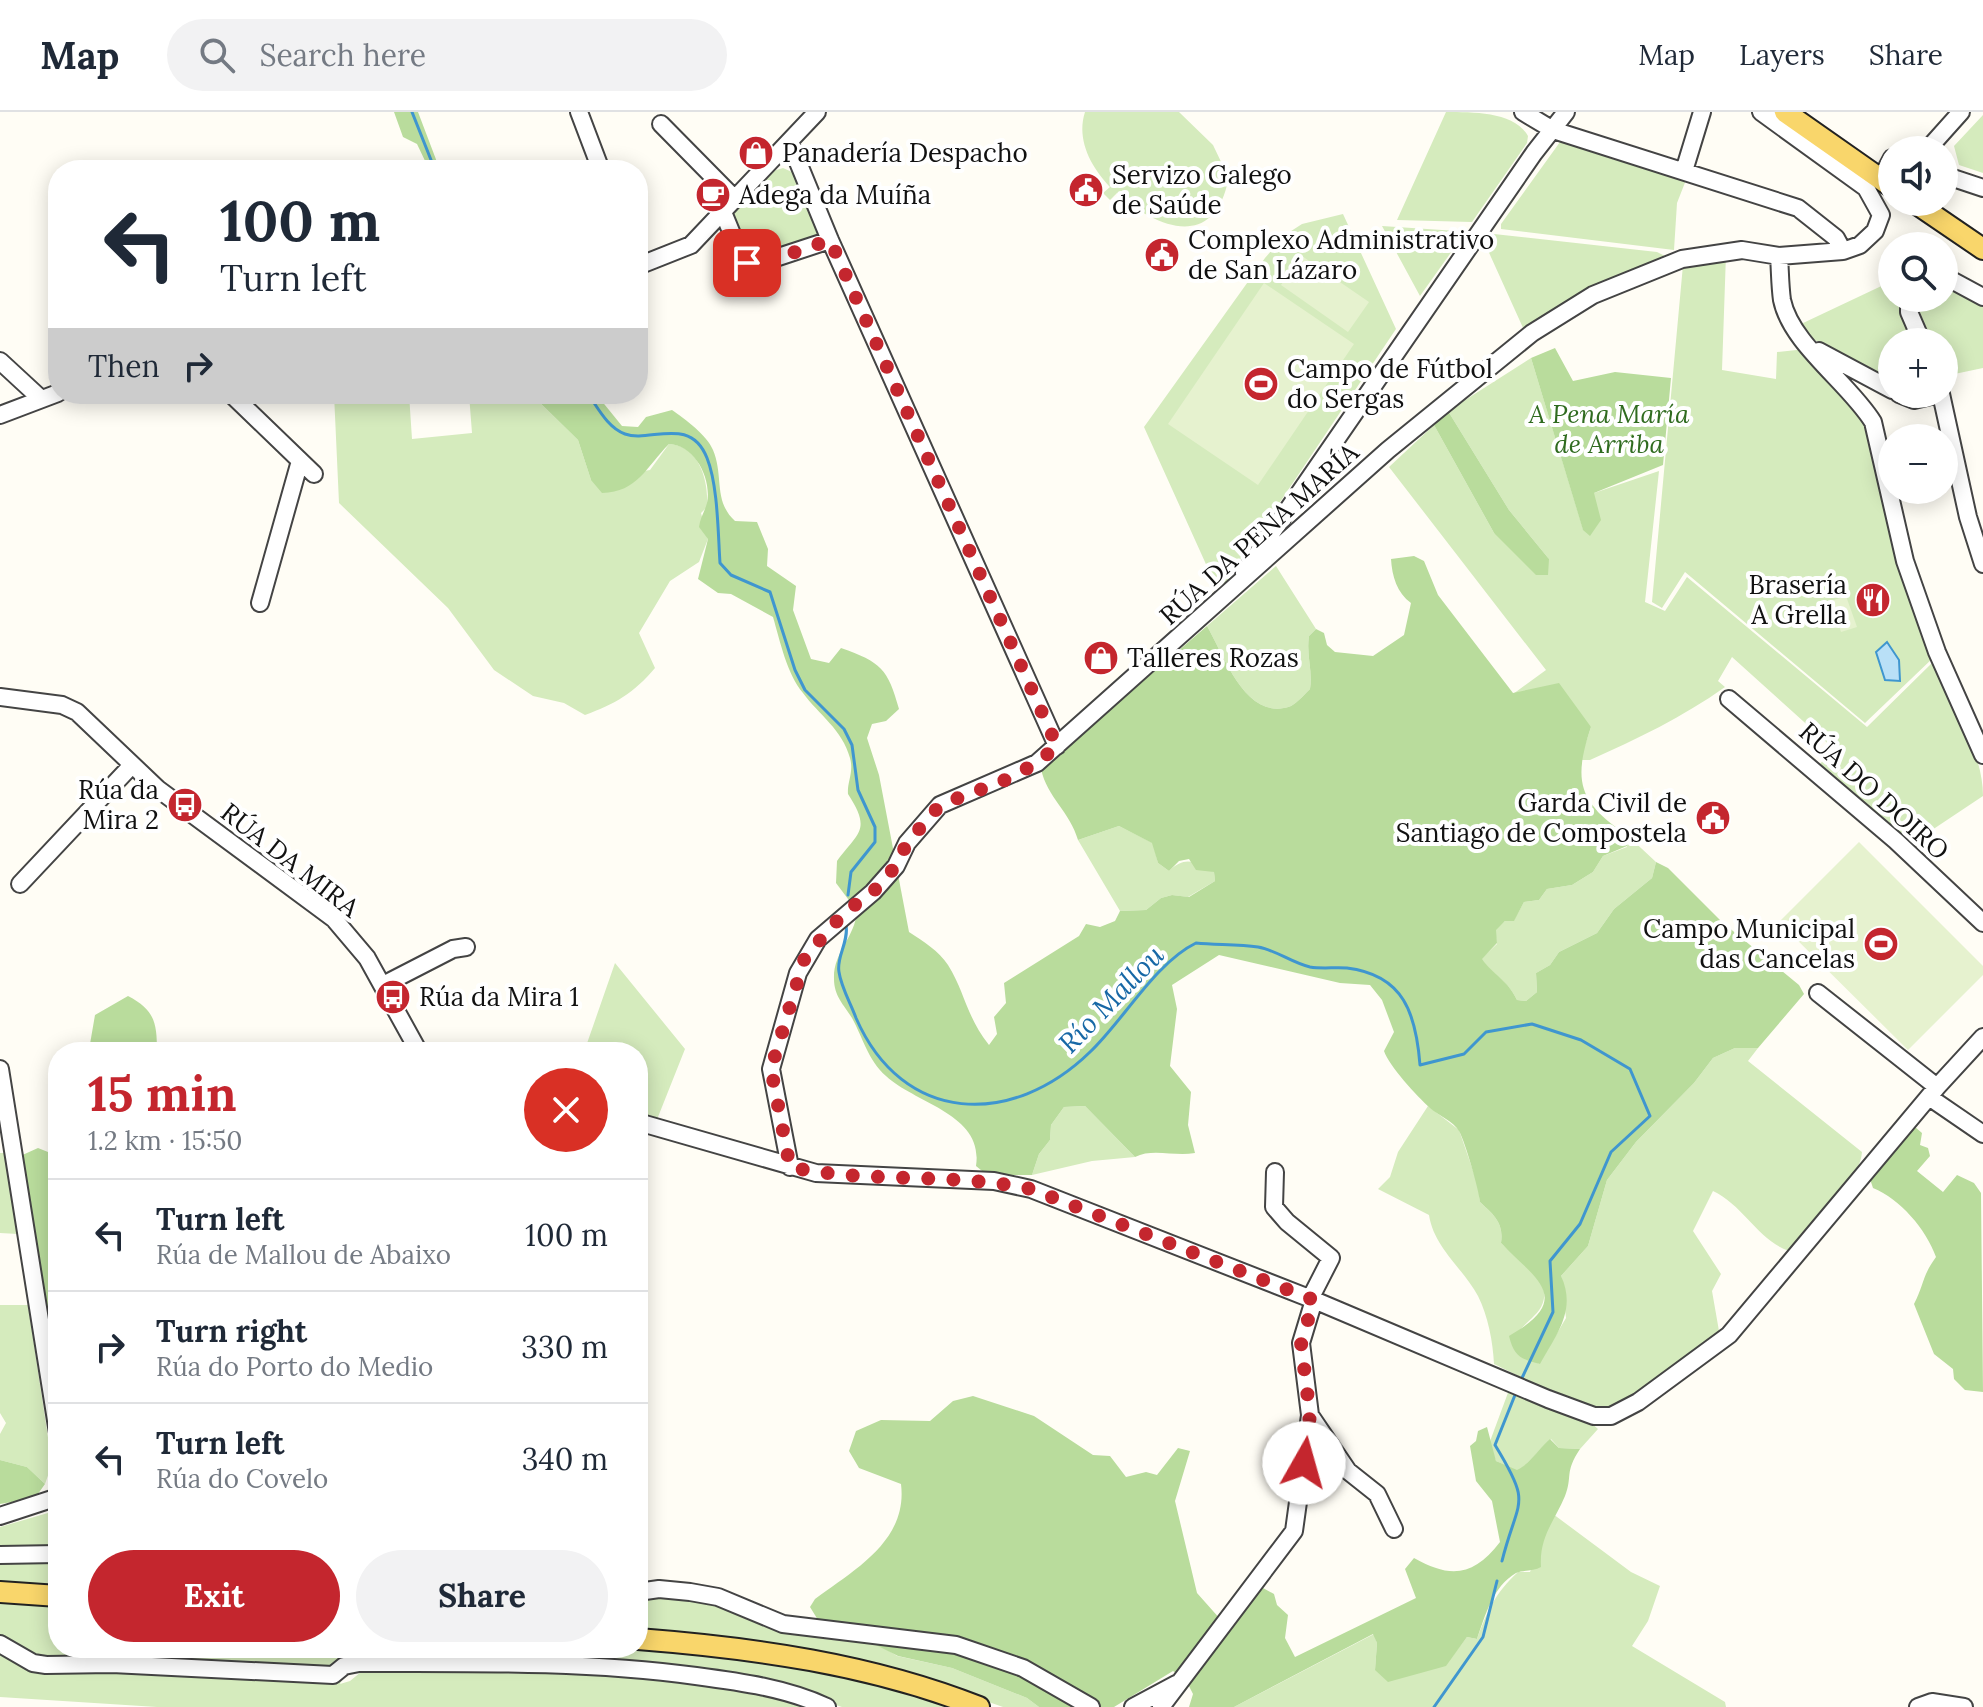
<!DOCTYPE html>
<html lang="en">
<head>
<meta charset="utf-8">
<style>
	body { margin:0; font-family:Lora,serif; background:#f2f2f3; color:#1f2937; height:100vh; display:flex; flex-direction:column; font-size:30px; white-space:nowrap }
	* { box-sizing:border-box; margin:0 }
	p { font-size:26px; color:#747a83 }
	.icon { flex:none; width:44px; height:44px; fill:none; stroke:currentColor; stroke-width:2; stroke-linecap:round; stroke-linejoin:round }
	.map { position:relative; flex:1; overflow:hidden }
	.sheet { position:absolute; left:48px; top:930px; width:600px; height:616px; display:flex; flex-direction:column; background:#fff; border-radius:32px; box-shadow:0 4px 20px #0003 }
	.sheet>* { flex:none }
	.top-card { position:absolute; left:48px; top:48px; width:600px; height:244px; border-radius:32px; box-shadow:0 4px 20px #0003; background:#fff; color:#1f2937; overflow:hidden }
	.controls { position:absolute; left:1878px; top:24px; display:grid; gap:16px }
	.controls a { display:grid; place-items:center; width:80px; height:80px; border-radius:50%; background:#fff; box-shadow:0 4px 20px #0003; font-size:40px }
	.pin { position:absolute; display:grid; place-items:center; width:68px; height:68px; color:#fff; margin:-34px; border-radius:16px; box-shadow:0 4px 12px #0006 }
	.me { position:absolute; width:88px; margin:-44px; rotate:7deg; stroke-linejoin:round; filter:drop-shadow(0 0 6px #0008) }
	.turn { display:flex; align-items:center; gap:28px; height:168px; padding:0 40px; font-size:36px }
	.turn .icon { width:104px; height:104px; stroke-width:2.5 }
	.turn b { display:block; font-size:56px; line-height:68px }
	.then { display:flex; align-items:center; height:76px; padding:0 40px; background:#0003; gap:16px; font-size:30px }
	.round { display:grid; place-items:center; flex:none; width:84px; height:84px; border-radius:42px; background:#f2f2f3 }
	.overview { display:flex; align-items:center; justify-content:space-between; height:136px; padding:0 40px }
	h1 { font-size:48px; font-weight:800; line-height:60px; color:#c4262e }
	.cta { display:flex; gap:16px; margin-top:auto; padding:16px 40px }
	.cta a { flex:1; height:92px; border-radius:48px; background:#c4262e; color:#fff; font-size:32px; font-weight:800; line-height:92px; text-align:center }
	.cta a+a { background:#f2f2f3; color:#1f2937 }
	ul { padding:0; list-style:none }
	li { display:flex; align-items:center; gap:24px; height:112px; padding:0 40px; border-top:2px solid #e0e1e3 }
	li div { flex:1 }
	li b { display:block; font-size:30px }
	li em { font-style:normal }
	header { display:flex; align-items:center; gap:48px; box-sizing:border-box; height:112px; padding:0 40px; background:#fff; border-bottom:2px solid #e0e1e3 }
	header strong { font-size:38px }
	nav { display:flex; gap:44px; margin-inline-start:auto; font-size:28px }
	.search { width:560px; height:72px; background:#f2f2f3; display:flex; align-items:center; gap:20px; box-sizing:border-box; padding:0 28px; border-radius:44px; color:#747a83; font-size:30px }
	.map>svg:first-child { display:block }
</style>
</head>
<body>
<header>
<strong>Map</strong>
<div class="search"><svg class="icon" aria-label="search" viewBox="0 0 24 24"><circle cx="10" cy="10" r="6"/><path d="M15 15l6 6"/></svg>Search here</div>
<nav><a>Map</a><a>Layers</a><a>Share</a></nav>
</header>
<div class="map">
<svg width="1983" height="1595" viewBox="0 0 1983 1595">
	<rect width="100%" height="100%" fill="#fffdf5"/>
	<path fill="#d5ebbd" d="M1085,0H1179L1213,33L1224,56L1247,54L1248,72L1227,73C1211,139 1153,114 1117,81L1110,88L1103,81L1110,75C1091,55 1076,28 1085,0Z
		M1446,0C1474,0 1515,0 1528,24L1527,31L1472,110L1397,108Z
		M1983,3V61L1959,53L1954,34Z
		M1566,29L1686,68L1677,91L1674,138L1501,117V112L1560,30Z
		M783,56L792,60L820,120L819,125L757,148L748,146L730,106L773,59Z
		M1343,102L1396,217L1219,481L1144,315L1265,146L1285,123L1302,112Z
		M1382,114L1457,119L1462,125L1420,184Z
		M1494,122L1657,140L1667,145L1524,218L1486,134Z
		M1726,142L1722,258L1776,267L1777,240L1806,237L1858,294L1871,324L1934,545L1865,611L1685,460L1662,496L1652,490L1683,153Z
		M1892,169V186H1901L1904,208L1914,230H1892V270L1813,227L1801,212Z
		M1944,169L1983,189V256L1945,264L1944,230H1932L1915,188L1944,186Z
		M1531,246L1583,417L1594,381L1659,359L1645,490L1665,499L1687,465L1867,615L1932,551C1951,591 1983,639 1983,684L1911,732L1818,654L1834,637L1732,545L1718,569L1725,575C1683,605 1637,627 1590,648H1580L1591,615L1513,582L1546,558L1389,355L1434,313L1494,421L1549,447L1509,398L1448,299Z
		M334,282H409L412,327L472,321L469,282H531L578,328L591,368L650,358L669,332C699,333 709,369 707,395L701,401L708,427L699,450L670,469L639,521L655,556C634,581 615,592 585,603L564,591L533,584L494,558L448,496L339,391Z
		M1276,454L1316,517L1309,524C1306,543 1313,559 1310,577C1305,582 1297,591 1291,594C1246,611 1224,543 1207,514Z
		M1119,714L1153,731L1158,751L1169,759C1186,743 1195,750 1214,760L1215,769L1188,785L1172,783L1161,786L1146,798L1120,799L1078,728Z
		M1627,723L1656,750L1652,766L1614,797L1597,821L1559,840L1550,853L1536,861L1537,880L1526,889L1517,888C1508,868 1492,863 1481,847L1497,832L1495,818L1505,809L1514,808L1524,790L1539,788L1547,777L1572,773L1593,760L1603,744L1627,735Z
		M615,851L685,937L656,1010L638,1005V940H584Z
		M1735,936H1758L1748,949L1862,1040C1860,1066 1834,1080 1820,1100C1809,1114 1802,1127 1789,1139C1759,1129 1743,1093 1713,1079L1693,1119L1721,1162L1712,1179L1719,1219C1693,1239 1640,1293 1609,1296C1579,1298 1522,1265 1494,1252C1493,1230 1488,1204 1478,1184C1463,1156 1434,1136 1429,1103L1378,1077L1390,1065L1398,1040L1428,994L1459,1018L1478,1073L1480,1090C1494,1103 1504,1111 1501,1131C1516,1147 1554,1165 1542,1193C1539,1201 1527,1210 1521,1217L1539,1252L1566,1206L1561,1164L1588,1134L1607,1068L1636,1030L1694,971L1713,946Z
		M1085,994L1135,1045L1092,1049L1032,1063L1039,1042L1050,1028L1051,1013L1064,995Z
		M0,1041H5L18,1122L0,1121Z
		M0,1193H28L52,1352L45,1372L27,1355L0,1348V1322L6,1311L0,1301Z
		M1509,1278L1590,1310L1598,1317L1580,1337L1559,1336L1551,1327C1537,1338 1531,1351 1517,1359L1496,1349L1489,1332Z
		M58,1398V1433L0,1434V1415Z
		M1553,1402L1631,1460L1660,1474L1648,1509L1632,1534L1725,1590L1726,1595H1234L1374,1522L1377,1531L1375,1558L1445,1554L1467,1525L1477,1527C1487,1499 1496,1480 1518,1460H1530Z
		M0,1445L58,1446V1474L0,1471Z
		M666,1480L867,1525L897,1544L952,1556L1027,1586L1039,1595H1003L909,1562L638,1519V1486Z
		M0,1489L58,1493V1536C187,1536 316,1536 445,1536C616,1536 788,1534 951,1595H842L757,1567L354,1544L340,1572L350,1569L361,1560L398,1559C491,1562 583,1560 675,1568C721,1572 771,1578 814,1595H157L0,1585Z"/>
	<path fill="#b9dc9c" d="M394,0H418L440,58H425L427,53L417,32L403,25Z
		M1555,236L1573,269L1615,260L1671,266L1663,353L1594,381L1601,408L1590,424L1583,418L1531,246Z
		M531,282H596L622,314L638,315L646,305L672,298C685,307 707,323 713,338C724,364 713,389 735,409L757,410L768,437L767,454L796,474L793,498L811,547L829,551L841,536C881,550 888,557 899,597L886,609L872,612L867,626L879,663L909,820C923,829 939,839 948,853C965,880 966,904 989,933L997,922L994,905L1006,891L1004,871L1079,824L1086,812L1100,815L1115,809L1120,799L1146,798L1161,786L1172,783L1189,785L1215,769L1214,760L1196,758L1189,747L1179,749L1169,759L1158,751L1152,731L1119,714L1078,728C1070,700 1047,685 1041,657L1207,514C1224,543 1246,611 1291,594C1297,591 1305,582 1310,577C1313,559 1306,543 1309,524L1316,517L1324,521L1327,533L1335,540L1373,544L1404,523L1411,491C1397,481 1392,464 1391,447L1414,444L1424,449L1438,483L1513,581L1559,571L1591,615C1573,669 1578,690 1627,723V734L1603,744L1593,760L1572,773L1547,777L1539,788L1524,790L1514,809H1505L1496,818L1497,831L1482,847C1493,863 1508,868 1517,888L1526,889L1537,880L1536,861L1550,853L1559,840L1597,821L1614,797L1652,766L1656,750L1668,756L1722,810L1799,873L1804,882L1758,936H1735L1713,946L1694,971L1636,1030L1607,1068L1588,1134L1561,1164C1577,1198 1556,1223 1540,1252C1520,1247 1514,1244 1509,1224C1576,1186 1534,1166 1501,1131C1504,1111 1494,1103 1480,1090C1479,1078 1465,1029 1459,1019C1454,1010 1438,1003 1430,996C1417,984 1389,954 1384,939L1394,920L1382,888L1370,873L1340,871L1219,843L1172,873L1177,897L1170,954L1191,980L1188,1013L1195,1041C1175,1045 1153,1036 1135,1045L1085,994L1064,995L1051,1013L1050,1028L1039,1042L1032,1063H987L976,1054C984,1002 916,992 886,964C868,948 863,926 852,906C844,893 834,884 834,867C833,840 855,826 857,799L836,771L837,749C858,720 872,719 848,682C847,670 854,660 850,646C842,617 819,603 803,581C787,562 780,529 773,505L731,482L718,481L698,467L708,427L699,415C700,406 705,399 707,391C712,367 695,333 669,332C646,355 638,380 602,381L591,368L578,328Z
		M1448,299L1509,398L1549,447L1548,463H1536L1494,421L1434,313Z
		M128,884C155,898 157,911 157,940H93L90,932L95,903Z
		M1915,1015L1922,1021L1920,1033L1928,1036L1930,1044L1917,1059L1943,1080L1957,1063L1974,1071L1981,1081L1983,1280L1965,1278L1954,1267L1953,1257L1934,1242L1914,1192C1924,1173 1922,1164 1936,1145C1926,1117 1900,1087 1873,1076L1870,1067Z
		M38,1036L58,1044V1236L54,1233L18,1045Z
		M973,1284L1034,1304L1093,1343L1110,1344L1126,1365L1146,1360L1157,1363L1178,1336L1190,1339L1175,1389L1197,1481L1221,1508L1243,1481L1263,1476L1274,1482L1277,1493L1288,1503L1285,1526L1295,1545L1416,1486L1405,1457L1414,1446C1451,1467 1474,1464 1500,1430L1492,1389L1476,1369L1470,1334L1476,1329L1478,1319L1487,1315L1496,1349L1517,1358C1531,1351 1537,1338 1550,1327L1559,1336L1580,1337C1564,1361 1573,1364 1565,1384C1554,1410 1539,1425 1541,1455C1534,1459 1523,1458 1516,1461C1493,1474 1485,1504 1477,1527L1467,1525L1446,1554L1388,1570L1375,1558L1377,1531L1373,1522L1234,1595H1189L1193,1582L1186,1568L1173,1559L1114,1595H1039L1027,1586L952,1556L898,1544L874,1532L854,1513L818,1508L810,1495L815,1487C854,1458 908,1429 901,1372L859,1356L849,1339L856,1319L881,1308L930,1309L953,1289Z
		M0,1348L27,1355L45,1372L35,1386L0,1392Z"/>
	<path fill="#e6f2cf" d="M1302,144L1369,190L1348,220L1281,173Z
		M1264,171L1354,232L1258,373L1168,312Z
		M1846,484L1857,515L1841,520L1831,489Z
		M1859,730L1983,854V863L1908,938L1779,810Z"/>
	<path fill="#b9e0f7" stroke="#3f96cf" stroke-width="2" d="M1887,530L1899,548L1900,569L1885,568L1876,540Z"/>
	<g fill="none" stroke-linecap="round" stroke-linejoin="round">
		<path stroke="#3f96cf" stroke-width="3" d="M412,0L435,58
			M588,282C598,296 608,316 625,322C650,331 690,303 707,346C718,373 718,422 720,451L731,463L770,480L795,558L805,578L844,617L852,633L858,678L875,715V730L851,760L848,783
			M846,813C849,830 836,845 839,860C841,875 851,892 856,906C903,1013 1012,1016 1090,940C1123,909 1155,851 1196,831C1216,833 1238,832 1258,835C1276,838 1292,851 1310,855C1322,857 1335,855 1347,856C1404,863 1416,902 1420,953L1464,942L1486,920L1532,912L1581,928L1630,957L1650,1004L1611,1040L1580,1112L1550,1149L1553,1200L1522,1266
			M1502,1449C1518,1385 1533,1395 1495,1333L1515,1283
			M1434,1595L1483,1525L1497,1469"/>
		<defs>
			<path id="minor" d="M579,0L601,58
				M1523,0L1553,18L1798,96L1836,126L1843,139
				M661,12L735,87
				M787,32L793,38L830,128L1057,634
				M1927,38L1961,0
				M1684,59L1702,0
				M1944,63L1983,76
				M1881,67L1892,46
				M723,100L739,139L751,154L830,128
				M1779,144C1780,158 1780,174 1782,188C1791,232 1849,271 1873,310L1905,449L1937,540L1983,643
				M638,154L691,133L817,0
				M1944,164L1983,185
				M1909,186V200L1922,230
				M1819,239L1892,278
				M0,249L39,285
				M231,282L314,362
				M1899,282L1914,288L1939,282
				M1941,282L1968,405L1983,452
				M0,303L58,281
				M1244,461L1534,41L1566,0
				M260,491L300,349
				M0,585L62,593L77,600L158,677L334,807L367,846L419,940
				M1729,587L1896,729L1983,811
				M20,772L132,653
				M383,873L453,837L466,835
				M1818,881L1937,975
				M0,957L58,1321
				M1929,985L1983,1022
				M638,1010L816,1061L994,1069L1031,1077L1314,1188L1548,1287L1594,1304H1611L1638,1290L1729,1223L1937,975L1983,925
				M790,1055L771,957L798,861L818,827L873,780L896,754L907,731L940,693L1037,651L1388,338L1532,221L1593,183L1682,147L1742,138L1779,144L1843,139L1860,133L1875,119L1881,103L1866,76L1761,0
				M1275,1060L1274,1095L1287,1110L1331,1146L1310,1187
				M1310,1303L1348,1359L1377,1382L1394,1417
				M0,1404L58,1385
				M0,1443L58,1442
				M638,1480L659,1477L690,1480L718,1485L783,1512L956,1533L1023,1556L1091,1595
				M0,1532L33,1551L46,1553L112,1552L333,1563L344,1554L359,1551C472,1551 585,1549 696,1564C741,1570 786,1576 827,1595
				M1133,1595L1176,1572
				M1161,1595L1294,1419L1310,1303L1301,1231L1314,1188
				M1918,1595L1932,1590L1964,1595"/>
			<path id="major" d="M1785,0L1892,75
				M1914,90L1983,137
				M0,1480L58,1484
				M638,1527C754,1536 870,1552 979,1595"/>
		</defs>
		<use href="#minor" stroke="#444" stroke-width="20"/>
		<use href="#major" stroke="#222" stroke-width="24"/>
		<use href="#minor" stroke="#fff" stroke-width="16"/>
		<use href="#major" stroke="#f9d66b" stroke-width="20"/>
	</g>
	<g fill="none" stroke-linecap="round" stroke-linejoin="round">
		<path stroke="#c4262e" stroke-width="14" stroke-dasharray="0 25.2" d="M747,151L755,154L830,128L1057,634L1037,651L1003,669L940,693L907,731L896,754L873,780L845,800L805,845L771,957L790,1055C869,1072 951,1060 1031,1077L1314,1188L1301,1231L1310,1303L1304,1351"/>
	</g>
	<defs>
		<symbol id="shop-disc" viewBox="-11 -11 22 22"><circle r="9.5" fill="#c4262e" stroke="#fff"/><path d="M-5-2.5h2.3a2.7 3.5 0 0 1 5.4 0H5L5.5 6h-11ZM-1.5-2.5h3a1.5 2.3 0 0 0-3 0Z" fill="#fff"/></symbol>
		<symbol id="civic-disc" viewBox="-11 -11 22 22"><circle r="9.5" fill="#c4262e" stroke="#fff"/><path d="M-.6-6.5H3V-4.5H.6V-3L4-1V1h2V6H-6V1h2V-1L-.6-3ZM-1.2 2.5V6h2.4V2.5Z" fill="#fff"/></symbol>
		<symbol id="cafe-disc" viewBox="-11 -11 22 22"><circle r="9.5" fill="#c4262e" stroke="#fff"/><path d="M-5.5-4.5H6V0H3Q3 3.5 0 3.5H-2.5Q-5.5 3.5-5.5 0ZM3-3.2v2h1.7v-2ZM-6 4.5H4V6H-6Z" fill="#fff"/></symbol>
		<symbol id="stadium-disc" viewBox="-11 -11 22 22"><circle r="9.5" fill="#c4262e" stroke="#fff"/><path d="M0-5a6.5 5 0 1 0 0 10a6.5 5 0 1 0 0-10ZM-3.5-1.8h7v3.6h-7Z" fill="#fff"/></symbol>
		<symbol id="restaurant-disc" viewBox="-11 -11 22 22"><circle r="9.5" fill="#c4262e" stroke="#fff"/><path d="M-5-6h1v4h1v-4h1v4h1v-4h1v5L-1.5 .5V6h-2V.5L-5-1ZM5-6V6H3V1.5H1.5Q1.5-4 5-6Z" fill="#fff"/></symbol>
		<symbol id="bus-disc" viewBox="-11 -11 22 22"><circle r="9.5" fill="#c4262e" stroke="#fff"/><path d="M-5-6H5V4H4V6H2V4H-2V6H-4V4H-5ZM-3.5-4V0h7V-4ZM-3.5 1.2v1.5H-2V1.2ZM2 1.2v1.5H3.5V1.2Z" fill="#fff"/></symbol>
	</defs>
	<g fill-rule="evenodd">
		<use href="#shop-disc" x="736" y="21" width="40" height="40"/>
		<use href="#civic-disc" x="1066" y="58" width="40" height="40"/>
		<use href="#cafe-disc" x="693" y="63" width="40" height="40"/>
		<use href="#civic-disc" x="1142" y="123" width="40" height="40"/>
		<use href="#stadium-disc" x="1241" y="252" width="40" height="40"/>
		<use href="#restaurant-disc" x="1853" y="468" width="40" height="40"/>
		<use href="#shop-disc" x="1081" y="526" width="40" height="40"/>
		<use href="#bus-disc" x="165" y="673" width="40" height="40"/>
		<use href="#civic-disc" x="1693" y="686" width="40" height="40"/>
		<use href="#stadium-disc" x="1861" y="812" width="40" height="40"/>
		<use href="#bus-disc" x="373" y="865" width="40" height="40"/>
	</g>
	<g text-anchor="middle" stroke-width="8" stroke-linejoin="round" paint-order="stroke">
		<g font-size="26" fill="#111" stroke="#fff" text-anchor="start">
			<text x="782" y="50">Panadería Despacho</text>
			<text x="1112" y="72">Servizo Galego<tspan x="1112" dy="30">de Saúde</tspan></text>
			<text x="739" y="92">Adega da Muíña</text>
			<text x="1188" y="137">Complexo Administrativo<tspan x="1188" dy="30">de San Lázaro</tspan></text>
			<text x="1287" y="266">Campo de Fútbol<tspan x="1287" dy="30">do Sergas</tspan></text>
			<text x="1847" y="482" text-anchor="end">Brasería<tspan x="1847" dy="30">A Grella</tspan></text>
			<text x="1127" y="555">Talleres Rozas</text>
			<text x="159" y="687" text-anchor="end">Rúa da<tspan x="159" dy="30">Mira 2</tspan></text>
			<text x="1687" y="700" text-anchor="end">Garda Civil de<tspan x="1687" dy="30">Santiago de Compostela</tspan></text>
			<text x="1855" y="826" text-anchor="end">Campo Municipal<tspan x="1855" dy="30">das Cancelas</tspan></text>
			<text x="419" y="894">Rúa da Mira 1</text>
		</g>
		<g font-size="26" font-style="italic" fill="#2f6b1f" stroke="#fff">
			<text x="1609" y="311">A Pena María<tspan x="1609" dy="30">de Arriba</tspan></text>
		</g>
		<g font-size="26" fill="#111" stroke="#fff">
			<text transform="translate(1259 422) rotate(-42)" y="9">RÚA DA PENA MARÍA</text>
			<text transform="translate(1874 679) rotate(42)" y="9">RÚA DO DOIRO</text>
			<text transform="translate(290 748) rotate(38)" y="9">RÚA DA MIRA</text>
		</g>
		<g font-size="28" font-style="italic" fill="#1768a6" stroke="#fff">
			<text transform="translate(1111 887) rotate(-46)" y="10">Río Mallou</text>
		</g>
	</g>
</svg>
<div class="controls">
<a><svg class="icon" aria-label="sound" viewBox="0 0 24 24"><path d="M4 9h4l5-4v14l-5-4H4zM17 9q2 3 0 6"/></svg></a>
<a><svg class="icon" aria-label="search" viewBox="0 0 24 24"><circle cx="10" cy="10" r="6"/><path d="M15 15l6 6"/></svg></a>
<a>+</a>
<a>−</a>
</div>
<div class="pin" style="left:747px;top:151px;background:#d93025"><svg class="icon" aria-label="arrive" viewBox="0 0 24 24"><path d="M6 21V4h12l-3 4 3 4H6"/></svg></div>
<svg class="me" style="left:1304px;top:1351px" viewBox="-20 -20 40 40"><circle r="19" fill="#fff"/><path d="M0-13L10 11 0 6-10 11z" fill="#c4262e"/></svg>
<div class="top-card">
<div class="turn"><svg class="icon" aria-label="left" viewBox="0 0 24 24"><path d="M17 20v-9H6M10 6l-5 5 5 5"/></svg><div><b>100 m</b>Turn left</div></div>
<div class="then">Then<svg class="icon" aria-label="right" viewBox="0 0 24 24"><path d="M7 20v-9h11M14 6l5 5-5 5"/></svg></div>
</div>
<section class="sheet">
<div class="overview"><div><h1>15 min</h1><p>1.2 km · 15:50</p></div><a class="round" style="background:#d93025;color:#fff"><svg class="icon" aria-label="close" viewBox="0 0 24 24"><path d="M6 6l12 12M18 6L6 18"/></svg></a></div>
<ul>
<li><svg class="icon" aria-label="left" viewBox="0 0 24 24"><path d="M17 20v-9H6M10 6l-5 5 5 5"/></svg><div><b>Turn left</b><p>Rúa de Mallou de Abaixo</p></div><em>100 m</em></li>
<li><svg class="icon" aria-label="right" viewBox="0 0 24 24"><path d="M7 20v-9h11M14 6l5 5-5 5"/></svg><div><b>Turn right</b><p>Rúa do Porto do Medio</p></div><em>330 m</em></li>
<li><svg class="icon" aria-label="left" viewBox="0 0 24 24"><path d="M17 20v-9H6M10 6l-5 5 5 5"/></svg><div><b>Turn left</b><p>Rúa do Covelo</p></div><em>340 m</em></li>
</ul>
<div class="cta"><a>Exit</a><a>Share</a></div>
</section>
</div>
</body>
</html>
